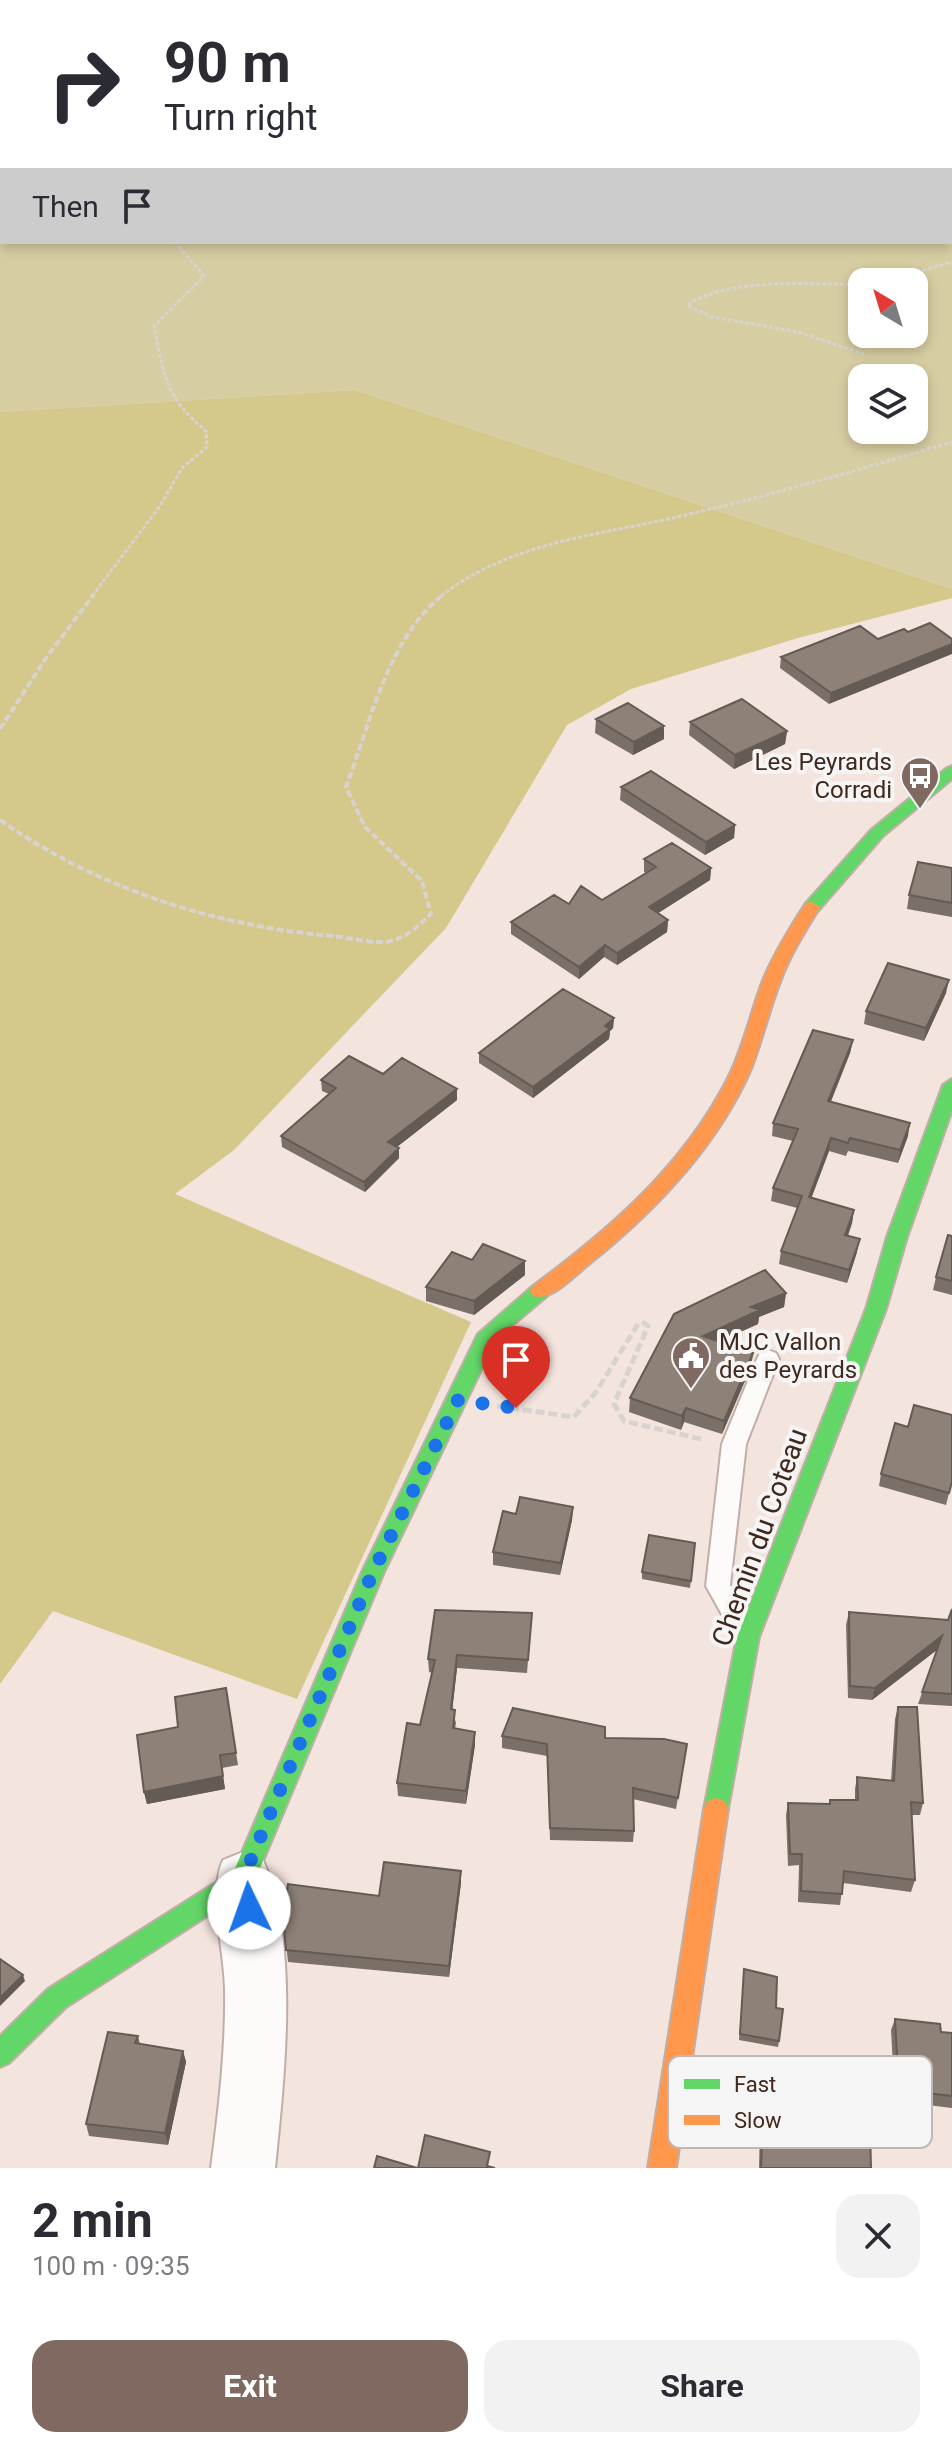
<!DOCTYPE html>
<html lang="en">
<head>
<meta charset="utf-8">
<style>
	body { margin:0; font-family:Roboto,sans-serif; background:#f2f2f3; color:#2b2b33; height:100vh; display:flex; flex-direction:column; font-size:30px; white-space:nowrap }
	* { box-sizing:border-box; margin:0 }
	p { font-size:26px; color:#7c7c81 }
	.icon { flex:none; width:44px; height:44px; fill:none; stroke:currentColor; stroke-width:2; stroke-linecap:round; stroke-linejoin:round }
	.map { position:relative; height:2168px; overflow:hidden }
	.drawer { display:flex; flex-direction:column; background:#fff; flex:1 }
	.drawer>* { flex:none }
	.banner { position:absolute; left:0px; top:0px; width:952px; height:244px; box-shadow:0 4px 12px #0003; background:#fff; color:#2b2b33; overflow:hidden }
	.needle { width:52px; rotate:322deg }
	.fabs { position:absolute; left:848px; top:268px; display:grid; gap:16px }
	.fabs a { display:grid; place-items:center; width:80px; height:80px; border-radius:16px; background:#fff; box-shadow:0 4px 12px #0003; font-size:40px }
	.pin { position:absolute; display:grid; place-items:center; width:68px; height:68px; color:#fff; margin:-82px -34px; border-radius:50% 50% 50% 0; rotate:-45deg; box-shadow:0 0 8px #0007 }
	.pin .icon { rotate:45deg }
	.me { position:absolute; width:88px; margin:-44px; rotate:357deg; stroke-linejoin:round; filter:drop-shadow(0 0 6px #0008) }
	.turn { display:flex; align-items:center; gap:28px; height:168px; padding:0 32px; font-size:36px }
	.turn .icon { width:104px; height:104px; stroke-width:2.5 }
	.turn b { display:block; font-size:56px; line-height:68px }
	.then { display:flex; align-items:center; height:76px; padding:0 32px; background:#0003; gap:16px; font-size:30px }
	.round { display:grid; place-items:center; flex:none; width:84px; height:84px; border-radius:24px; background:#f2f2f3 }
	.overview { display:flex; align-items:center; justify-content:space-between; height:136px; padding:0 32px }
	h1 { font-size:48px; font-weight:700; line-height:60px }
	.button { display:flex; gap:16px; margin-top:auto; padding:16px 32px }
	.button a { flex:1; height:92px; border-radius:24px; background:#806960; color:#fff; font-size:32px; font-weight:700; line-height:92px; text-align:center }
	.button a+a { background:#f2f2f3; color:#2b2b33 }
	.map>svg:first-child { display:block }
</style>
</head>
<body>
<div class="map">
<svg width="952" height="2168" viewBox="0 0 952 2168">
	<rect width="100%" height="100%" fill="#f4e4de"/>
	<path fill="#d7cda2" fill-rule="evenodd" d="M779,0H952V589L355,390L0,412V120L2,242H950V2H777ZM862,282H914V334H862ZM862,378H914V430H862Z"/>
	<path fill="#d4c88b" d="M0,0H779L2,2L0,120Z
		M355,390L952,589V598L798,638L631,689L567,725L446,928L234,1150L175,1194L471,1322L297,1699L53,1611L0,1684V412Z"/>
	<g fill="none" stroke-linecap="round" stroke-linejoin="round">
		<defs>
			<path id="lane" d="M768,1350L776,1353L779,1359L746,1444L730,1585L757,1630L753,1638L744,1641L735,1638L706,1586L722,1444L757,1359L760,1353Z"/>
			<path id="street" d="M243,1852L263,1860C300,1943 284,2079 275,2168H211C219,2108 226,2048 225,1988C224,1949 208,1893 223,1860Z"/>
			<path id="fast" d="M952,766V779L883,836L818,911H806L804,907L806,903L871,830L947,768Z
				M952,1079V1110L907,1237L886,1309L759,1637L728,1809L725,1817L716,1820L707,1817L704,1809L737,1637L866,1309L887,1237L943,1085Z
				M540,1283L547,1286L550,1291L547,1296L496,1339L384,1572L252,1887L66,2007L9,2063L0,2067V2036L48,1989L234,1871L362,1572L478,1334L533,1286Z"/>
			<path id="slow" d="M812,902L820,907C805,931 790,955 780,982C769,1010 762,1041 751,1069C717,1147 654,1212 589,1264C575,1275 551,1302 533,1296L530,1291L533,1286C610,1229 683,1166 727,1080C743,1049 750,1015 762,983C773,955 789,929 806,903Z
				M716,1798L725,1801L728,1809L676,2168H648L704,1809L707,1801Z"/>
		</defs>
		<use href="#lane" stroke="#c1afa7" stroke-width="4"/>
		<use href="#street" stroke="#c1afa7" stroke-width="4"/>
		<use href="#fast" stroke="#c1afa7" stroke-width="4"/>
		<use href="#slow" stroke="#c1afa7" stroke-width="4"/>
		<path stroke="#d9d3d0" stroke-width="3" stroke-dasharray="4 2" stroke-linecap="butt" d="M877,0L883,2
			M217,2L220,0
			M882,282L952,262
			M862,285C812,284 730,277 687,305L712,317L798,332L864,354
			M92,596L160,506L182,468L207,447L206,431C165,397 164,376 154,326L204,276L175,242
			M441,596C512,541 597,536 681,516C772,495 862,469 952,442"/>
		<path stroke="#d9d3d0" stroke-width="4" stroke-dasharray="7 3" stroke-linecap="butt" d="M0,729L46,658L94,594
			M0,820C99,889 211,925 331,936C348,937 374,945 391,941C409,936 418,926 431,914L422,881L365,827L346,787C370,724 388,637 444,594"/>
		<path stroke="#d9d3d0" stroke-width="5" stroke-dasharray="9 4" stroke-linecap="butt" d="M497,1406L574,1417L596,1392L638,1324L644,1323L648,1326L614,1404L624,1421L705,1440"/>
		<use href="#lane" fill="#fdfbfa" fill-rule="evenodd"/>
		<use href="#street" fill="#fdfbfa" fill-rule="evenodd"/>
		<use href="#fast" fill="#63d668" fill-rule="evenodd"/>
		<use href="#slow" fill="#ff974d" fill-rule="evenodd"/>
	</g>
	<path fill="#7a7067" d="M860,626L829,704L780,668L781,657Z
		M596,719L664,739L633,755L595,733Z
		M690,722L787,731L785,744L734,769L689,735Z
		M621,787L735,825L734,838L705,855L620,800Z
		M644,859L711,868L710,880L658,913L668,920L667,932L617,965L604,957L579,979L511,934V922L569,904L602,900L646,873L644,872Z
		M952,868V917L907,909L909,895Z
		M946,993L924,1041L864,1024L866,1011Z
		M614,1018L613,1028L610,1031L609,1039L533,1098L479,1063V1053Z
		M853,1040L850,1053L831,1101L908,1136L898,1163L848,1151L846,1156L829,1151L811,1198L854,1210L852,1223L848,1236L857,1252L847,1283L779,1264L781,1251L797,1208L771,1201L773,1188L793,1141L772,1136L773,1123Z
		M383,1074L457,1089V1100L397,1147L399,1158L365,1192L282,1147L281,1136L329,1094L322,1091L321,1080Z
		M952,1236V1295L933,1290L936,1277Z
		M472,1260L525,1261V1275L474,1315L426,1301V1287Z
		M786,1293L784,1307L759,1317L758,1324L719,1341L753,1353L751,1367L722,1434L684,1422L681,1430L629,1412L630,1398Z
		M908,1427L949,1493L946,1505L879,1486L881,1474Z
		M573,1507L572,1520L560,1575L493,1565V1552L516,1514Z
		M695,1543L690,1588L642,1579V1572Z
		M952,1609V1706L918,1704L937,1650L872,1700L848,1698L846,1625L849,1612L948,1620Z
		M532,1613L527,1673L457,1668L452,1709L456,1723L455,1729L475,1745L466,1804L398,1796L397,1783L420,1725L432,1673L429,1672L428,1659Z
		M226,1688L238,1765L222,1768L225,1789L147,1804L144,1792L178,1727Z
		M898,1707L923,1803L920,1815H911L915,1880L911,1892L843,1883L840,1905L798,1902L799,1865L788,1866L786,1815L788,1803L829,1804L855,1800V1789L857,1777L891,1781L895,1719Z
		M502,1736L605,1738L687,1744L676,1809L633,1799L634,1831L633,1842L550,1840L547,1756L502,1748Z
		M461,1883L449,1977L288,1962L283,1915Z
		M744,1969L776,2008L779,2041L778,2047L739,2040Z
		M895,2019L941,2032L952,2033V2108L895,2101L891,2030Z
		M138,2036L140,2044L183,2051L186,2062L168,2145L89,2136L86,2124Z
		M763,2116L871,2168H759L760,2127Z"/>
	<path fill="#635b54" d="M952,644V654L829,704L831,693Z
		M664,726V739L633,755L634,742Z
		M787,731L785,744L734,769L735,755Z
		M735,825L734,838L705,855L706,842Z
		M711,868L710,880L649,919V907Z
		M668,920L667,932L617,965V953Z
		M605,945L604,957L579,979V967Z
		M949,980L946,993L924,1041L926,1028Z
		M614,1018L613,1028L610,1031L609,1039L533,1098V1087Z
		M853,1040L850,1053L826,1114L828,1101Z
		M457,1089V1100L389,1153L388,1142Z
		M910,1123L908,1136L898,1163L900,1150Z
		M831,1138L829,1151L807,1210L809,1197Z
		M399,1148V1158L365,1192L364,1182Z
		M854,1210L852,1223L843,1248L845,1235Z
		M860,1239L857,1252L847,1283L849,1270Z
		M525,1261V1275L474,1315V1301Z
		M786,1293L784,1307L759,1317L758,1324L701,1350L703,1336L751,1307Z
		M753,1353L751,1367L722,1434L724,1421Z
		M686,1408L684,1422L681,1430L682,1416Z
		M573,1507L572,1520L560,1575L561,1563Z
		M942,1636L939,1648L872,1700L875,1688Z
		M457,1655V1668L451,1722V1709Z
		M475,1732V1745L466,1804V1791Z
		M223,1776L225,1789L147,1804L144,1792Z
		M461,1871V1883L449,1977V1966Z
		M23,1975L25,1981L0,2006V1998Z
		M183,2051L186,2062L168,2145L165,2133Z"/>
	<path fill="#8e8278" stroke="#635b54" stroke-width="2" d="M930,623L952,639V644L831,693L781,657L860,626L878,639L904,629L908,632Z
		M742,699L787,731L735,755L690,722Z
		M628,703L664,726L634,742L596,719Z
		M651,771L735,825L706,842L621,787Z
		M672,843L711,868L649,907L668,920L617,953L605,945L579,967L511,922L554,895L569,904L581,886L602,900L656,867L644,859Z
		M918,862L952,868V903L909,895Z
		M888,963L949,980L926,1028L866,1011Z
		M563,989L614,1018L605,1026L610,1029L533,1087L479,1053Z
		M813,1030L853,1040L828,1101L910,1123L900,1150L850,1138L848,1143L831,1138L809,1197L854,1210L845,1235L860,1239L849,1270L781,1251L802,1196L773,1188L798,1129L773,1123Z
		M349,1056L383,1074L402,1058L457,1089L388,1142L399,1148L364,1182L281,1136L336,1088L321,1080Z
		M948,1235L952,1236V1281L936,1277Z
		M483,1244L525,1261L474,1301L426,1287L452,1252L472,1260Z
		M765,1270L786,1293L751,1307L760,1310L703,1336L753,1353L724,1421L686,1408L682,1416L630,1398L674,1314Z
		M914,1405L952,1415V1482L949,1493L881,1474L895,1423L908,1427Z
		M520,1497L573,1507L561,1563L493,1552L503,1511L516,1514Z
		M649,1535L695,1543L691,1581L642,1572Z
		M952,1609V1694L922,1692L942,1636L875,1688L850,1686L849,1612L948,1620Z
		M435,1610L532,1613L528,1660L457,1655L451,1709L455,1710L453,1728L475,1732L466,1791L397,1783L407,1723L420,1725L435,1660L428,1659Z
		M226,1688L236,1753L220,1755L223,1776L144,1792L137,1735L178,1727L175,1697Z
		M898,1707H917L923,1803L911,1802L915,1880L844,1871L842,1894L801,1891L802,1854H790L788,1803L830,1804V1800H858L857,1777L894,1781Z
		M513,1708L605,1727V1738L664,1739L687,1744L678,1798L633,1788L634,1831L550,1828L547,1744L502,1736Z
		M384,1862L461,1871L449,1966L286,1950L283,1915L288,1884L379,1896Z
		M0,1959L23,1975L0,1998Z
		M744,1969L777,1977L776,2008L783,2009L779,2041L740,2034Z
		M895,2019L940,2024L941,2032L952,2033V2096L899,2090Z
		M108,2032L138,2036L135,2043L183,2051L165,2133L86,2124Z
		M763,2116L870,2129L871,2168H761Z
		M425,2135L490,2152L487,2166L495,2168H418Z
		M377,2156L417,2168H374Z"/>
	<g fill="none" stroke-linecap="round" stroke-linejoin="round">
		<path stroke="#1a73e8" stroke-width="14" stroke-dasharray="0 25.2" d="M249,1908L243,1879L272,1809L373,1572L458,1400L516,1408"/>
	</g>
	<defs>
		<symbol id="bus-pin" viewBox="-11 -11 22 30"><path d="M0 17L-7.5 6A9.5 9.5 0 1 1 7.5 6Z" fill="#806960" stroke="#f5f5f5"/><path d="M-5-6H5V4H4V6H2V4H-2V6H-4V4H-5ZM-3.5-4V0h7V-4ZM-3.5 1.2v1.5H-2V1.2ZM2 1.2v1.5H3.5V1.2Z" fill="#fff"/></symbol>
		<symbol id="civic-pin" viewBox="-11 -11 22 30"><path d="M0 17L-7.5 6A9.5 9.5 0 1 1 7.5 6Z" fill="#806960" stroke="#f5f5f5"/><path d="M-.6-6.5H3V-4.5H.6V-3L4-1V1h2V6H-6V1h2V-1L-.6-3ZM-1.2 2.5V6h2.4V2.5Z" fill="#fff"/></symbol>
	</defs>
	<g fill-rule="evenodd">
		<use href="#bus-pin" x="898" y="754" width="44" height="60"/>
		<use href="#civic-pin" x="669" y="1334" width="44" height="60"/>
	</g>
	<g text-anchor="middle" stroke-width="8" stroke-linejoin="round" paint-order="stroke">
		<g font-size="24" fill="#41271c" stroke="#f5f5f5" text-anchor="end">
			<text x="892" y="770">Les Peyrards<tspan x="892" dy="28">Corradi</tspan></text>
			<text x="719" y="1350" text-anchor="start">MJC Vallon<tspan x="719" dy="28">des Peyrards</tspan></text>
		</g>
		<g font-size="28" fill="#41271c" stroke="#f5f5f5">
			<text transform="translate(759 1537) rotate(-70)" y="10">Chemin du Coteau</text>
		</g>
	</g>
	<rect x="668" y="2056" width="264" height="92" rx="12" fill="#f5f5f5" stroke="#bfb7b4" stroke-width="2"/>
	<rect x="684" y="2079" width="36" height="10" fill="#63d668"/>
	<rect x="684" y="2115" width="36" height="10" fill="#ff974d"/>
	<g font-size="22" fill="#41271c">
		<text x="734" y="2092">Fast</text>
		<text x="734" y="2128">Slow</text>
	</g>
</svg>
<div class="fabs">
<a><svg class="needle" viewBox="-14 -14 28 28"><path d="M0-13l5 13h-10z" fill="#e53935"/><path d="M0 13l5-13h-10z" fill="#7c7c81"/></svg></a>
<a><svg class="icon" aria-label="layers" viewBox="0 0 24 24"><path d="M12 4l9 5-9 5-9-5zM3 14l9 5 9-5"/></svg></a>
</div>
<div class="pin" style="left:516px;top:1408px;background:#d93025"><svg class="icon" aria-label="arrive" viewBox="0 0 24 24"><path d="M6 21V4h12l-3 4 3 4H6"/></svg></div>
<svg class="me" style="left:249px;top:1908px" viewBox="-20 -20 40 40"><circle r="19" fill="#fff"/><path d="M0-13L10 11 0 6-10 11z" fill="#1a73e8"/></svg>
<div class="banner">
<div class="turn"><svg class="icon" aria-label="right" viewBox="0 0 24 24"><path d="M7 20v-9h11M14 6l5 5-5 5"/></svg><div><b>90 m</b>Turn right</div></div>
<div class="then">Then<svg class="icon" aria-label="arrive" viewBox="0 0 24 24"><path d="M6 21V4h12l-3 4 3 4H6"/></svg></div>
</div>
</div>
<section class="drawer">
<div class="overview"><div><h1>2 min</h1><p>100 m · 09:35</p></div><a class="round"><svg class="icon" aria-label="close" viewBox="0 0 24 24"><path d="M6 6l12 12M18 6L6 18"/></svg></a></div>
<div class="button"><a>Exit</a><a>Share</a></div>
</section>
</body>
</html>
